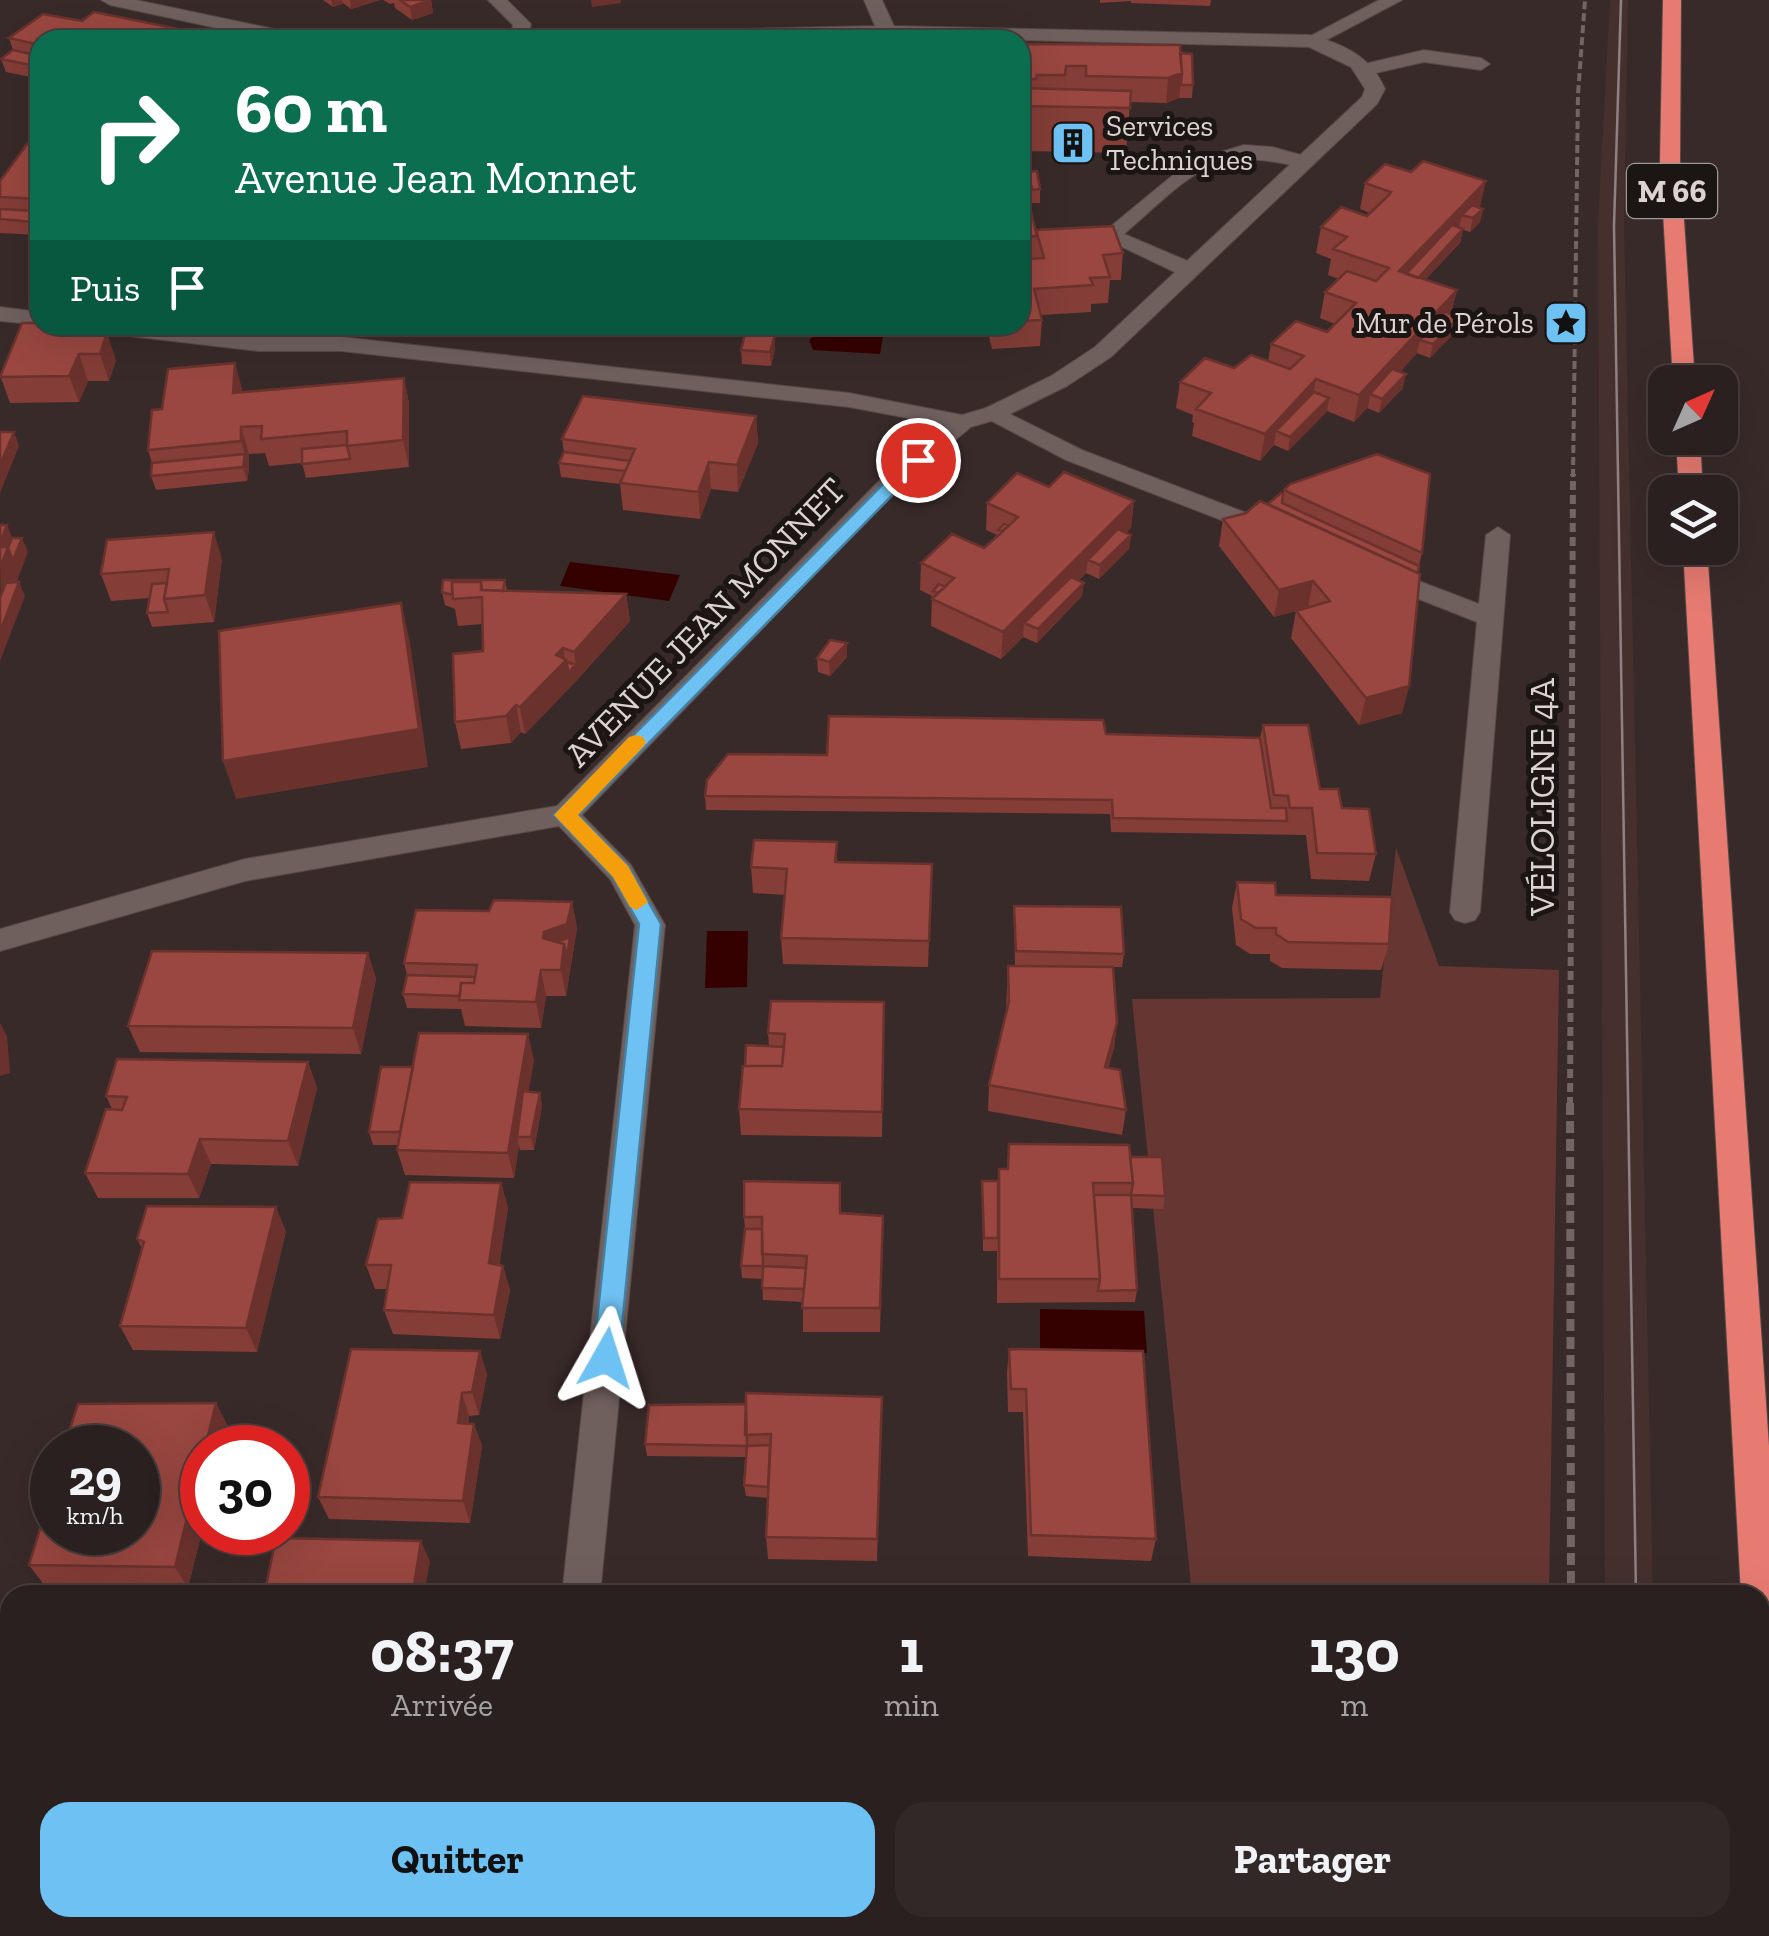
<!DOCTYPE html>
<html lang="fr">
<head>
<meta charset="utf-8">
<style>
	body { margin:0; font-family:"Zilla Slab",serif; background:#322828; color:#f1f3f6; height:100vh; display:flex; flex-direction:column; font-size:38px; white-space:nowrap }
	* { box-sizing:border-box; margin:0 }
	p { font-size:32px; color:#a5a3a4 }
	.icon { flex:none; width:55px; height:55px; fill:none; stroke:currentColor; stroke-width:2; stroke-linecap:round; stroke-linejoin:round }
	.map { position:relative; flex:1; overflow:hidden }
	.panel { position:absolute; left:0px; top:1585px; width:1770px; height:352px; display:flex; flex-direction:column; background:#2a201f; border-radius:30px 30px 0 0; box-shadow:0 10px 40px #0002,0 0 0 2px #463e3d }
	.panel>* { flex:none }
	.banner { position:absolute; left:30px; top:30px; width:1000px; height:305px; border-radius:30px; box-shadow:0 10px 40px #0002,0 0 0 2px #463e3d; background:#0b6e4f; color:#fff; overflow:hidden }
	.needle { width:65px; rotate:45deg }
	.tools { position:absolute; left:1648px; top:365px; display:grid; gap:20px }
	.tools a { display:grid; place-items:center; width:90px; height:90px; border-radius:20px; background:#2a201f; box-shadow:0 10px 40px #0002,0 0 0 2px #463e3d; font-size:50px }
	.speed { position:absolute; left:30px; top:1425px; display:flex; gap:20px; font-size:50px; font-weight:700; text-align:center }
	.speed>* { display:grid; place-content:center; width:130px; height:130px; border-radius:50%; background:#2a201f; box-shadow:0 10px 40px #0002,0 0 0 2px #463e3d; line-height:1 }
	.speed small { font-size:25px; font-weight:400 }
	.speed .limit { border:15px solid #d22; background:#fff; color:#111 }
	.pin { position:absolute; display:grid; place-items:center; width:85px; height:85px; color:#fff; margin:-42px; border:5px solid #fff; border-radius:50%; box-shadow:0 2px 10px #0007 }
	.me { position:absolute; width:110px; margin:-55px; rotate:6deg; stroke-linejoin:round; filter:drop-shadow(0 0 8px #0008) }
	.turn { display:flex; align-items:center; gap:35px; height:210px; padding:0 40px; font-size:45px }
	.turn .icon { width:130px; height:130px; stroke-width:2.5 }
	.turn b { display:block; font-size:70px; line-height:85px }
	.then { display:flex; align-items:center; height:95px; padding:0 40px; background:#0003; gap:20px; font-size:38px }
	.eta { display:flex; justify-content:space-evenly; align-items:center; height:170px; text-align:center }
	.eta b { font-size:60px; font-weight:800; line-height:70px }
	.cta { display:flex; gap:20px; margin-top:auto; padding:20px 40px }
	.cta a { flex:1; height:115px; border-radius:30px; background:#6ec2f3; color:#111; font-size:40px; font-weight:800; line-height:115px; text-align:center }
	.cta a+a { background:#322828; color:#f1f3f6 }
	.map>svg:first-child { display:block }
</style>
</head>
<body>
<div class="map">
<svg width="1769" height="1936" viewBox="0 0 1769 1936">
	<rect width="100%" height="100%" fill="#382a29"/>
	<path fill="#45302e" d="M1610,0H1628L1624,227L1653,1595H1605L1598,224Z"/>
	<path fill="#663732" d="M1396,848L1439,966L1559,970L1549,1595H1192L1132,999L1380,998Z
		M1297,1928H1544V1936H1296Z"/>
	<path fill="#350000" d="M819,332L883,336L880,354L813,350L809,340Z
		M570,562L680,575L669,601L560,586Z
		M707,931H748L747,987L705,988Z
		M1040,1309L1144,1311L1147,1353L1040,1351Z"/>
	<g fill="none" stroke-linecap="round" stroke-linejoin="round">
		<defs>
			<path id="lane" d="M1379,0H1402L1317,45H1303L1301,41Z
				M1424,50L1481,58L1490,64L1481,70L1424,62L1367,75L1358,69L1360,65Z
				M1244,145L1272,147L1312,158L1315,162L1305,168C1208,144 1193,175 1124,234L1197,265L1200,270L1197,275H1181L1099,236L1190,161Z
				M994,406L1082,450L1278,525L1281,530L1269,538L1260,535L1066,460L986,418L982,413L986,408Z
				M1498,527L1510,535L1480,912L1475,920L1465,923L1455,920L1450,912L1477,622L1373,581L1369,575L1382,567L1479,604L1486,535Z"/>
			<path id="street" d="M101,0H136L298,34L307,40H272L110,5Z
				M488,0H507L531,24L529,34L875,26L864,0H882L894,26L1310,35C1343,44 1371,56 1385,89L1377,104L1111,357L1067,386L1002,418L971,427L903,483L582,815L631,865L665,925L600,1595H562L635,925L610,879L559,826L245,881L0,951V929L245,859L557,806L887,473L945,425L849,407L341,351H258L94,332L83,325C169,325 254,337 341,337L849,393L962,415L986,408L1051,376L1095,347L1362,97L1365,89L1351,67L1309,47L887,37L502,40L511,34L513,25Z
				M0,307L40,312L42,325L0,321Z
				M0,1867H10V1909H0Z"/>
			<path id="highway" d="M1663,0H1681L1680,161L1695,382H1673L1660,161Z
				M1676,438H1700L1703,492H1679Z
				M1683,548H1707L1769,1446V1754L1760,1750V1595H1741Z"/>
		</defs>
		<use href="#lane" stroke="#544847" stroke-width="2"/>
		<use href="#street" stroke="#544847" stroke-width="2"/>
		<use href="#highway" stroke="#544847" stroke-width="2"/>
		<path stroke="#726564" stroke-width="4" stroke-dasharray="8 4" stroke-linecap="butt" d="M1573,477L1578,94L1585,0"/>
		<path stroke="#726564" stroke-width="6" stroke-dasharray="9 5" stroke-linecap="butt" d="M1570,1106L1573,474"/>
		<path stroke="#726564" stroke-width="8" stroke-dasharray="12 6" stroke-linecap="butt" d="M1570,1103L1571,1595
			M1572,1928V1936"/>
		<use href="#lane" fill="#6f605e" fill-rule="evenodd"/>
		<use href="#street" fill="#6f605e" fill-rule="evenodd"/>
		<use href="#highway" fill="#e77b71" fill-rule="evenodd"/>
		<path stroke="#8d8281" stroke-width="2.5" d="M1621,0L1614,226L1636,1595
			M1642,1928V1936"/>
	</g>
	<path fill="#843d37" d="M323,0H380L351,9L343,3L333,7Z
		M383,0H431L433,13L412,20L395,8L394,3L390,4Z
		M1100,0H1211L1210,6L1131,3V1L1100,3Z
		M82,21L223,38L40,40V79L6,72L1,59L13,50L9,38Z
		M1020,44L1180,53L1193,85L1192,98H1179L1166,103L1130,102L1126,153L1021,151L1027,172L1040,189V203H1031V210L1036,231L1123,253L1121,280H1110L1108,303L1091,304V312L1041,315L1042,320L1040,346L992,349L986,325H1020Z
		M40,136V239L39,235L0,233V181Z
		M1365,183L1483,209L1480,222L1470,232L1463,230L1460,243L1425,280L1457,290L1451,314L1456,331L1430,358L1417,353L1400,372L1403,388L1379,413L1367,408L1368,407L1354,422L1327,411L1288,451L1274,445L1260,461L1192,436L1194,423L1192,422L1193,415L1176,408L1180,382L1268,361L1271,344L1327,332L1335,324L1320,318L1325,292L1339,279L1328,275L1331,259L1316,253L1321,227L1367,216L1370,213L1360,209Z
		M40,325H91L94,333L116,360L109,381H88L79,402L10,403L0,375Z
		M775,335V348L771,366L742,364L741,350Z
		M235,363L242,392L404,378L409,404V467L306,478L302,463L269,466L265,453L249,454V468L247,481L156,490L151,476L152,463L148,450L162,409Z
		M756,416L758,443L738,492L711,489L700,519L623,510L620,484L561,477L559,463L564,452L562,439Z
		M1049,487L1134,501L1131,528L1126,533L1131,535L1129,549L1099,579L1086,573L1079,580L1082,596L1037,643L1023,637L1001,659L931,626L932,596L920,590L921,563L984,548L997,535L986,530L987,503Z
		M1284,490L1422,553L1419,566L1409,686L1402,713L1359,725L1291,638L1296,611L1274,617L1219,546L1223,519L1246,513L1268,504L1283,494Z
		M222,559L214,622L152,627L147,613L150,598L111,601L101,574Z
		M505,580L507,591L626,594L630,621L578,679L525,734L521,732L511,743L461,749L455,722L483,651L482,624L458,626L455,609L445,605L442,592Z
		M847,657L830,676L818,672L817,658Z
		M1263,725L1320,789L1342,808L1376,854L1369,881L1311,879L1306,835L1111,832L1110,814L706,810L705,796L827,755L1106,734L1260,738Z
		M837,842V862L932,864L928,967L783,964L781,938L785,895L753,893L751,867Z
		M1237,882L1276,895L1389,944L1381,970L1282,968L1270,961V954H1250L1236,945L1232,908Z
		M572,902L577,928L566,996H546L541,1028L465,1026L461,1009L407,1008L403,994L407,975L404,963L489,911Z
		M1014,906L1124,954L1122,967H1113L1117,1023L1114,1048L1108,1068L1126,1110L1122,1135L988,1111L989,1085L1006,1011L1008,966L1108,967L1015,965Z
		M368,953L376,979L361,1054L140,1052L128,1026Z
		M884,1002L882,1137L741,1135L739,1109L769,1046L768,1033Z
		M534,1060L528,1092L540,1093L542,1106L534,1150H520L519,1146L514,1178L405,1175L397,1150L398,1145H373L369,1132L413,1067Z
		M308,1062L317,1088L298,1166L211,1164L199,1198H98L85,1173L112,1109L106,1096Z
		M1009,1144L1130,1157L1165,1196L1163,1209L1132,1208L1137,1290L1135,1302L997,1303V1244V1251H983L982,1181H998L999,1169H1007Z
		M501,1183L508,1208L499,1265L503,1266L510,1290L500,1339L393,1334L384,1310L387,1289H375L366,1265L402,1218Z
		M841,1213L883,1216L880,1332H803V1302L763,1300L762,1279L742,1278L741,1266L745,1229L744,1217Z
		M286,1231L257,1352L133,1350L120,1326L142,1249L137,1239Z
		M1009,1349L1156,1539L1151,1561L1028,1556L1023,1412H1008L1007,1373Z
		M487,1374L479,1415L469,1416L468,1423L474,1424L482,1446L470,1523L329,1519L318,1497Z
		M882,1397L877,1561L768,1559L766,1537L768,1498L746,1496L744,1485L746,1457L647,1456L645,1444L746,1404Z
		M228,1426L188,1588L45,1586L29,1565Z
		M10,1619V1770H0V1651Z"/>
	<path fill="#6b322d" d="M331,0H342L343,4L333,7Z
		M350,0H380L351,9Z
		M431,0L433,13L412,20L410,7Z
		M591,0H621V3L592,7Z
		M1182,73L1179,98L1166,103L1168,78Z
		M1486,181L1480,207L1462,215L1459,228L1404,286L1399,271Z
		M1032,188L1029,233L1026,191Z
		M1483,209L1480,222L1470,232L1473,218Z
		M1463,229L1460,243L1405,301L1408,288Z
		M1457,290L1450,317L1420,340L1417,353L1377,397L1370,394L1368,407L1354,422L1359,395Z
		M1459,317L1456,331L1430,358L1433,344Z
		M107,333L116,360L109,381L100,354Z
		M775,335V348L771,366L770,352Z
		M79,354L88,381L79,402L69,376Z
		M235,363L242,389L241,406L233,393Z
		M1406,374L1403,388L1379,413L1382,399Z
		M404,378L409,404V467L403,440Z
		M1316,379L1311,406L1276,431L1274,445L1260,461L1265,434Z
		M1329,398L1327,412L1288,451L1290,437Z
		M756,416L758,443L738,492L737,465Z
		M241,427L249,454V468L241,441Z
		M14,432L19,446L0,493V465Z
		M245,454L249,468L247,481L243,467Z
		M709,462L711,489L700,519L698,492Z
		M1134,501L1131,528L1096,563L1088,560L1086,573L1033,627L1024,623L1023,637L1001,659L1003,632Z
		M7,525L17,550L22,538L28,552L1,624L0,542Z
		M214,532L222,559L214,622L205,595Z
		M1131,535L1129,549L1099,579L1100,565Z
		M1313,581L1308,608L1274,617L1279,590Z
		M19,582L25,596L0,661V632Z
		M1084,583L1082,596L1037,643L1038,629Z
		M626,594L630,621L578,679L525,734L520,707L556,655L563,648L568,673L576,665L574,652Z
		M401,603L410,642L428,767L236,799L223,761Z
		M847,643V657L830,676L829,662Z
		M1409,686L1402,713L1359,725L1366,698Z
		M516,705L521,732L511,743L506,716Z
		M572,902L577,928L566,996L561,970L543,938L544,932Z
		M368,953L376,979L361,1054L353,1028Z
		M541,970L546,996L541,1028L536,1002Z
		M0,1023L7,1036L10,1073L0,1076Z
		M1117,1023L1114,1048L1102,1093L1105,1067Z
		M528,1034L534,1060L521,1137H517L519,1146L514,1178L508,1153Z
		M308,1062L317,1088L298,1166L288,1141Z
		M540,1093L542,1106L534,1150L531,1137Z
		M200,1139L211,1164L199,1198L188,1174Z
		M501,1183L508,1208L496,1288L489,1263Z
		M276,1207L286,1231L257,1352L246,1328Z
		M503,1266L510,1290L500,1339L494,1315Z
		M480,1351L487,1374L479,1415L472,1392Z
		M462,1393L469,1416L466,1445L458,1423Z
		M216,1403L228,1426L223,1448H205Z
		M474,1424L482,1446L470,1523L463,1501Z
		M202,1457V1530L188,1588L175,1567Z
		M421,1541L430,1562L424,1595L413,1591Z"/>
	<path fill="#994740" stroke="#6b322d" stroke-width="2.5" d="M400,0H430L410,7Z
		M94,12L223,38L221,40H40V45L9,38L43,14L82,21Z
		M1020,44L1180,45L1182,73L1168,78L1086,76V66H1066L1065,75H1037L1036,79H1020Z
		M13,50L40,56V67L1,59Z
		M1180,53L1192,54L1193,85H1181L1182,73Z
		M1020,88L1131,91L1130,108L1020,106Z
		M33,136H40V199L0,197V181Z
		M1020,146L1032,188L1026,191L1037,236L1020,237Z
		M1423,161L1486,181L1399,271L1457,290L1359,395L1316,379L1265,434L1196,409L1211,393L1180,382L1205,358L1234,368L1251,355L1290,369L1304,356L1271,344L1296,321L1327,332L1356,303L1325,292L1347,271L1376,281L1389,268L1333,249L1347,237L1321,227L1341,207L1367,216L1388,196L1391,192L1365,183L1385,164L1411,172Z
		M1037,171L1040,189L1032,190L1027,172Z
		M40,204V216H32Z
		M1472,205L1483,209L1473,218L1462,215Z
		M0,209L35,211L32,216L34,222L0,219Z
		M1452,225L1463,229L1418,278L1406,274Z
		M1113,226L1123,253L1103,255L1110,277L1090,278L1093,285L1034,289L1042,320L1020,321V260L1044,258L1036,230Z
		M1445,312L1459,317L1433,344L1420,340Z
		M22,323H40V325H90L87,333H107L100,354H79L69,376L0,377Z
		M745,334L775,335L770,352L741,350Z
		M235,363L233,393L404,378L403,440L347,446V431L261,439L262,426L241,427V441L148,450L152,410L162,409L168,369Z
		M1392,369L1406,374L1382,399L1370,394Z
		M1314,392L1329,398L1290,437L1276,431Z
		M583,396L756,416L737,465L709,462L698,492L620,483L635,449L562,439Z
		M0,432H14L0,465Z
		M347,445L350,459L302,464V449Z
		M564,452L630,461L625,471L559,463Z
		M245,454L243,467L151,476L152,463Z
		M1377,454L1430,474L1422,553L1284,490L1290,484Z
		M1064,472L1134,501L1003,632L932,599L954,578L921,563L952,534L984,548L1000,534L1018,517L987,503L1017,473L1049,487Z
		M1281,493L1283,494L1282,503L1419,566L1418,573L1268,504Z
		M1260,501L1420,574L1409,686L1366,698L1296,611L1330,601L1313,581L1279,590L1223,519L1246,513Z
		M1004,524L1008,526L1002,531L998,530Z
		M0,525H7L0,542Z
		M1118,529L1131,535L1100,565L1088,560Z
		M214,532L205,595L164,599L169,569L101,574L107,540Z
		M12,538H22L13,560L8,548Z
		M0,547H8L0,568Z
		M1071,577L1084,583L1038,629L1024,623Z
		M443,580H505L503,591L482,590L481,582H452V595L442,592Z
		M19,582L0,632V598L6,583Z
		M452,582H481V590L626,594L574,652L563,648L556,655L566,660L520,707L516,705L506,716L455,722L453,654L483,651L482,597L453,599Z
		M167,583L164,599L168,612L147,613L152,584Z
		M939,584L945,587L938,593L933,591Z
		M401,603L419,729L223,761L219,631Z
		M830,640L847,643L829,662L817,658Z
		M567,662L576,665L568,673Z
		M829,716L1103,720L1106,734L1260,738L1271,808H1286L1287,821L1113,818L1112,800L705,796L707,780L728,754L827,755Z
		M1263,725H1308L1320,789H1338L1342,808L1369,809L1376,854L1317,853L1312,808H1290L1288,796L1274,795Z
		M754,840L837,842L835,862L932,864L929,941L781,938L787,869L751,867Z
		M1237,882L1275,883L1276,895L1392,897L1389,944L1288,942L1276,934V928H1256L1241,919Z
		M494,900L572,902L567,924L544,932L543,938L564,944L561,970H541L536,1002L459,1000L461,983H474L477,965L404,963L416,910L489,911Z
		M1014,906L1121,907L1124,954L1016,951Z
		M570,937L567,957L564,944L556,942Z
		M152,951L368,953L353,1028L128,1026Z
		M1008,966L1113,967L1117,1023L1105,1067L1120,1070L1126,1110L989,1085L1009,1001Z
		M407,975L475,977L474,983H461L460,996L403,994Z
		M771,1001L884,1002L882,1112L739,1109L743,1066H782L785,1034L768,1033Z
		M419,1033L528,1034L508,1153L397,1150Z
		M746,1045L784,1047L782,1066H745Z
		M117,1059L308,1062L288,1141L200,1139L188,1174L85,1173L106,1109L122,1110L127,1097L106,1096Z
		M381,1067H413L400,1132H369Z
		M523,1091L540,1093L531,1137H517Z
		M1009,1144L1129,1145L1133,1183H1093L1100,1279H999V1169H1008Z
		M1130,1157H1162L1165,1196L1131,1195L1137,1290L1098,1291L1100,1279L1094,1195H1131L1133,1183Z
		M744,1181L840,1183V1213L883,1216L880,1308H802L807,1256L762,1254V1217H744Z
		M982,1181H998V1238H984Z
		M410,1182L501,1183L489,1263L503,1266L494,1315L384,1310L391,1265H366L378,1219L402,1218Z
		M147,1206L276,1207L246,1328L120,1326L144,1242L137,1239Z
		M745,1229H762L763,1266L806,1268L804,1289L762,1288L763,1266H741Z
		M351,1349L480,1351L472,1392L462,1393L458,1423L474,1424L463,1501L318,1497Z
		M1009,1349L1143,1351L1156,1539L1031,1535L1026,1389H1011Z
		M746,1393L882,1397L877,1539L766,1537L771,1434L745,1435Z
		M216,1403L205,1448H202V1457L175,1567L29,1565L43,1519L52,1520V1532H138V1448H64L78,1404Z
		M746,1404L747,1446L645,1444L649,1405Z
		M770,1445L768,1487L744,1485L747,1446Z
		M276,1538L421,1541L413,1591L458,1594V1595H264Z
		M1045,1593L1164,1594V1595H1045Z
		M10,1619V1752H0V1651Z
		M1142,1928H1251L1252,1936H1142Z"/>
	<path fill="#6ec2f3" stroke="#487e9e" stroke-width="2.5" d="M918,454L927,460L924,463L578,815L628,866L661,924L619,1358L615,1367L606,1370L596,1367L593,1358L639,924L613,877L554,815L911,456Z"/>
	<path fill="#f59e0b" d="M636,735L643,737L646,742L643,747L578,815L628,866L648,902L637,910L630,907L613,877L554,815L629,737Z"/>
	<defs>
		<symbol id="building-square" viewBox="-11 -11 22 22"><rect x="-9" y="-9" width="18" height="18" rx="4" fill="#6ec2f3" stroke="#1b1514"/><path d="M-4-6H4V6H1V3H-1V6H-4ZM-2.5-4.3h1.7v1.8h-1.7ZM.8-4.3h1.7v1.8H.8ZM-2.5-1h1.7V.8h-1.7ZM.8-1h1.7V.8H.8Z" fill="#111"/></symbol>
		<symbol id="sight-square" viewBox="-11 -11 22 22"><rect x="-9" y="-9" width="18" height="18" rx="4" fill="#6ec2f3" stroke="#1b1514"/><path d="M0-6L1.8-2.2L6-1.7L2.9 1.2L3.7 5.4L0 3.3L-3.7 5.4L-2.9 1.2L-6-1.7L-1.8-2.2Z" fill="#111"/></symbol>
	</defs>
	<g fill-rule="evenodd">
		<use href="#building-square" x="1048" y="118" width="50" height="50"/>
		<use href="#sight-square" x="1541" y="298" width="50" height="50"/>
	</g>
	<g text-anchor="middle" stroke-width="10" stroke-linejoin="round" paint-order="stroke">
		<g font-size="30" fill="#dbd2d1" stroke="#1b1514" text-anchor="start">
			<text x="1106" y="136">Services<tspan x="1106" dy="34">Techniques</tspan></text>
			<text x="1534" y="333" text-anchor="end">Mur de Pérols</text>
		</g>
		<rect fill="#1b1514" stroke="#a19998" stroke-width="2.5" x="1627" y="164" width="90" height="54" rx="8"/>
		<g font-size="32" font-weight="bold" fill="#dbd2d1">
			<text x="1672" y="202">M 66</text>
		</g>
		<g font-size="35" fill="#dbd2d1" stroke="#1b1514">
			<text transform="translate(705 622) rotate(-46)" y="12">AVENUE JEAN MONNET</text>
			<text transform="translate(1542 797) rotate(-90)" y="12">VÉLOLIGNE 4A</text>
		</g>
	</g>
</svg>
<div class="tools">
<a><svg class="needle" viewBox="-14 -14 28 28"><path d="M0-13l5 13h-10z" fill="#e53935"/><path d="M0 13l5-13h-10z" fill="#a5a3a4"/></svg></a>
<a><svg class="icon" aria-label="layers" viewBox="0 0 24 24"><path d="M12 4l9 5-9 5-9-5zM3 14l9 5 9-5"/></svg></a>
</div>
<div class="speed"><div>29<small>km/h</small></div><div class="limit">30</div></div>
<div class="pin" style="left:918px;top:460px;background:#d93025"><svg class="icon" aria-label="arrive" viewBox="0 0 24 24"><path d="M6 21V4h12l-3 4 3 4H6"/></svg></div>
<svg class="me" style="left:606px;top:1358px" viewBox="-20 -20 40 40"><path d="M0-17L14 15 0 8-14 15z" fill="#6ec2f3" stroke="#fff" stroke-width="4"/></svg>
<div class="banner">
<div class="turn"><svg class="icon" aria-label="right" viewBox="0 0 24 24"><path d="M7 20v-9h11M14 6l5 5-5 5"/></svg><div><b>60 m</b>Avenue Jean Monnet</div></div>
<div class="then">Puis<svg class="icon" aria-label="arrive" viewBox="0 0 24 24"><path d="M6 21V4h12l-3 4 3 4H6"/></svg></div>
</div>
<section class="panel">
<div class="eta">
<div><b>08:37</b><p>Arrivée</p></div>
<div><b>1</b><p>min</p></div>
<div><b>130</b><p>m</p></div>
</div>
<div class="cta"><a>Quitter</a><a>Partager</a></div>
</section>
</div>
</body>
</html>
